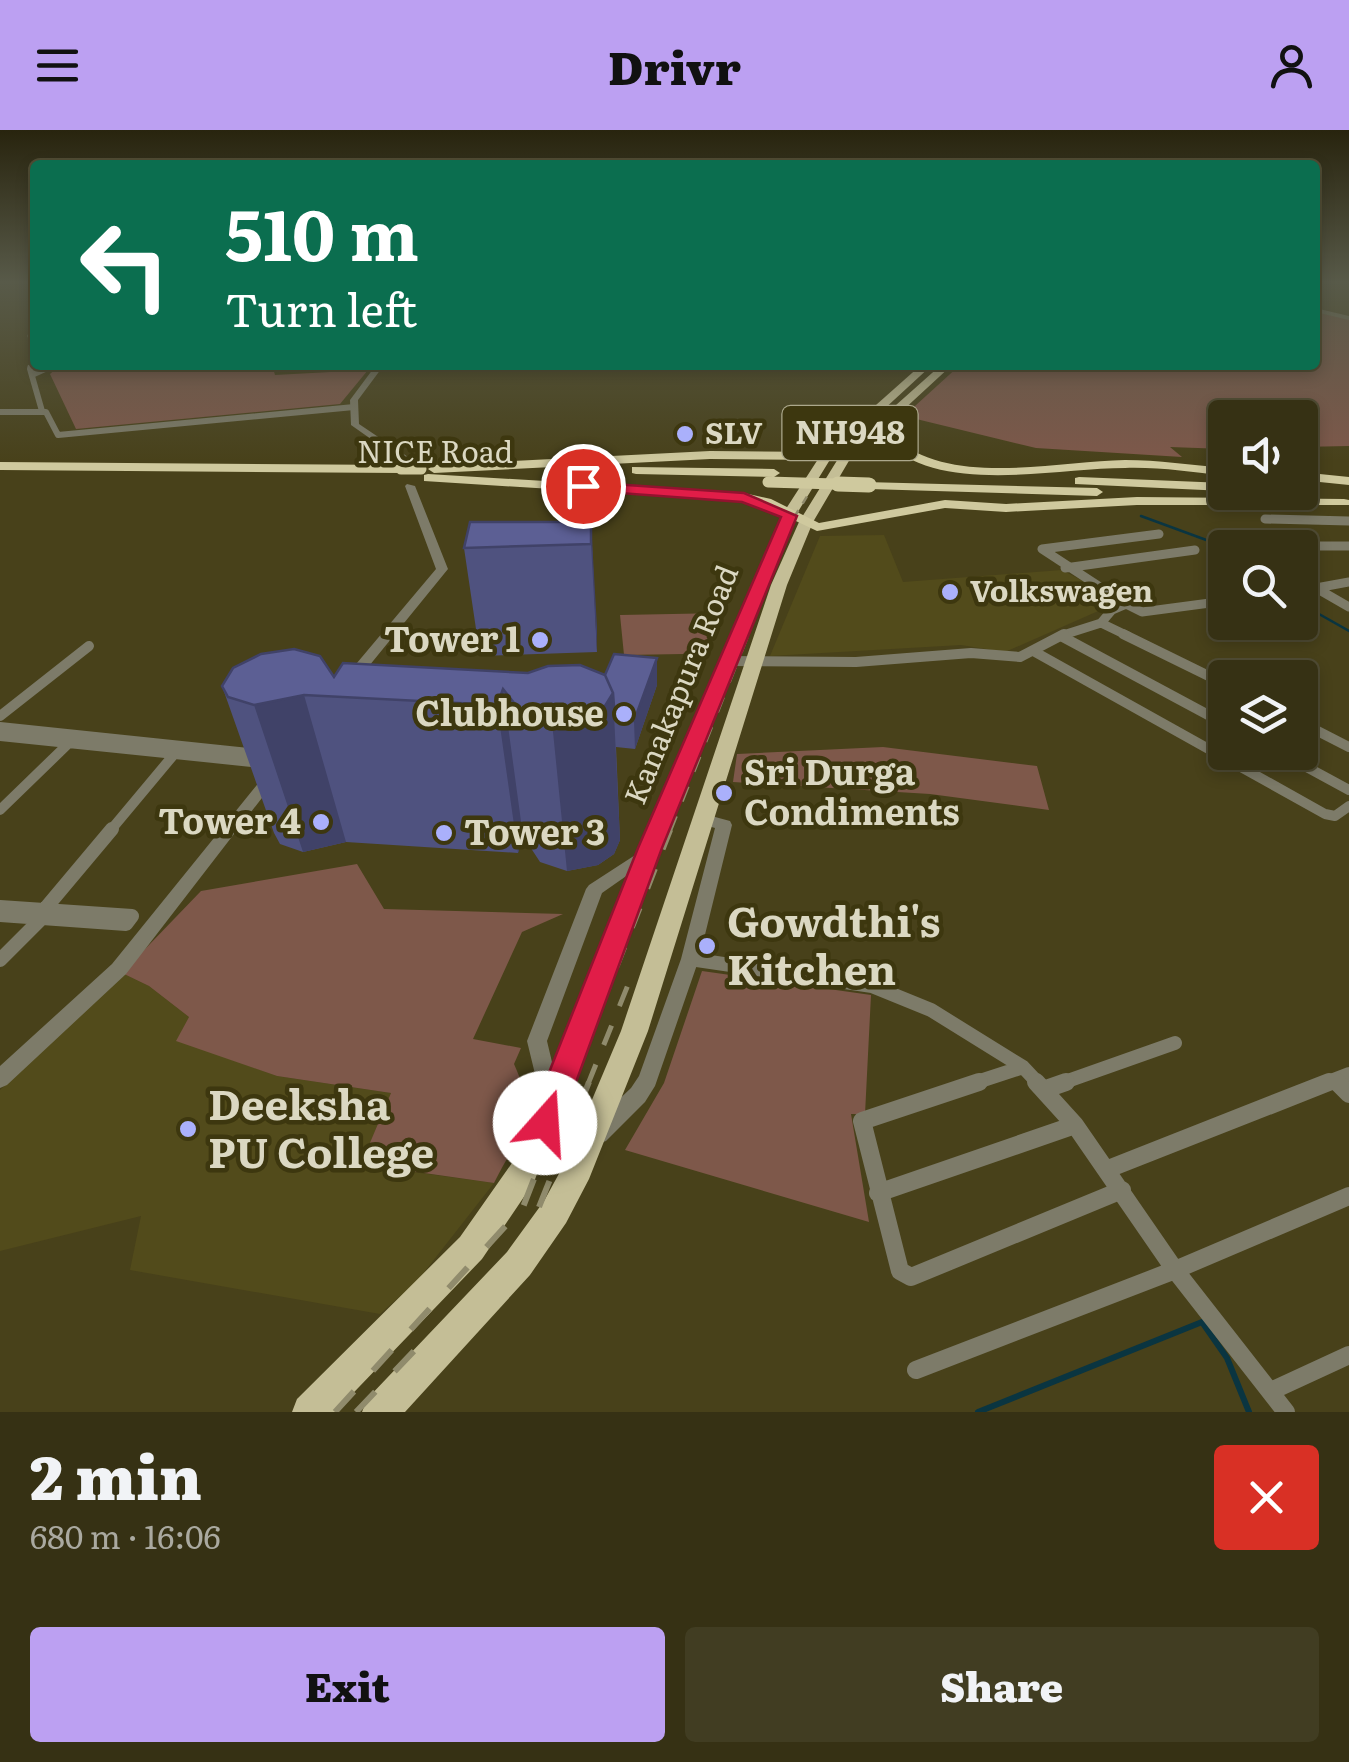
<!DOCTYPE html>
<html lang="en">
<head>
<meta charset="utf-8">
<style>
	body { margin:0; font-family:Literata,serif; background:#413d22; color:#f1f3f6; height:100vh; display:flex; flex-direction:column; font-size:38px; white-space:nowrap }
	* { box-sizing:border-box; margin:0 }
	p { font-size:32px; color:#aaa9a0 }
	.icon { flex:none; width:55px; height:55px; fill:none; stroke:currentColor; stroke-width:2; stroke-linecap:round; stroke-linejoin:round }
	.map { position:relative; height:1282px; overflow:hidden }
	.sheet { display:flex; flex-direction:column; background:#363114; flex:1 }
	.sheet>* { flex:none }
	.guide { position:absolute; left:30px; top:30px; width:1290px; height:210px; border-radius:10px; box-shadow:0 5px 15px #0003,0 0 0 2px #504c34; background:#0b6e4f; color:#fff; overflow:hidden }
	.fabs { position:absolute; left:1208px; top:270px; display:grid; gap:20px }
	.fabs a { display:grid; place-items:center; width:110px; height:110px; border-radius:10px; background:#363114; box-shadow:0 5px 15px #0003,0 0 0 2px #504c34; font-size:50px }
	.pin { position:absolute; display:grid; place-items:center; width:85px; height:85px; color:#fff; margin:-42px; border:5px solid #fff; border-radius:50%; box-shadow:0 2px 10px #0007 }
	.me { position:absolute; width:110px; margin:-55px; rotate:19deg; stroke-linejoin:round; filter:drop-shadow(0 0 8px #0008) }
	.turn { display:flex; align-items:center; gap:35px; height:210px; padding:0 30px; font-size:45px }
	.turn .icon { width:130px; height:130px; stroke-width:2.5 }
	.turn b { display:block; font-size:70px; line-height:85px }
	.round { display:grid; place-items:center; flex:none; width:105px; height:105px; border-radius:10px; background:#413d22 }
	.head { display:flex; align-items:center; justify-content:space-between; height:170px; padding:0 30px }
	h1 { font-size:60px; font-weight:800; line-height:75px }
	.button { display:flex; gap:20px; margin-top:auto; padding:20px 30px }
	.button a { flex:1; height:115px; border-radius:10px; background:#bca0f2; color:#111; font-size:40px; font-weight:800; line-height:115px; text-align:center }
	.button a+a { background:#413d22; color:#f1f3f6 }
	header { display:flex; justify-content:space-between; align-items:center; height:130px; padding:0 30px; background:#bca0f2; color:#111; font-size:45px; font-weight:800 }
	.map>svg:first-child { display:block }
</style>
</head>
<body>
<header><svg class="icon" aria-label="menu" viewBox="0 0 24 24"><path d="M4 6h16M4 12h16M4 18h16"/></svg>Drivr<svg class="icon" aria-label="person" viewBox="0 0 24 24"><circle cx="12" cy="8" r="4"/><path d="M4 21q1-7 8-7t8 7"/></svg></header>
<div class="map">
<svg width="1349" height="1282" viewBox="0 0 1349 1282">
	<rect width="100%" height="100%" fill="#48411a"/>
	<path fill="#524b1b" d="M884,405L903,452L1062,440L1121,471L1005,522L961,515L770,526L820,406Z
		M122,843L149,856L189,887L177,910L277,946L391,963L361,1035L494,1053L418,1150L380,1184L130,1140L141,1086L0,1121V960Z"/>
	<path fill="#7e584a" d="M1315,182L1349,189V316L1300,317V288H1225V319L1170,317L1182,327L1036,318L904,286L960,235H1315Z
		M60,235H272L275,245L368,240L340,274L76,299L50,244Z
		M724,483L711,512L683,524L624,525L620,485Z
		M883,617L1037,636L1049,680L930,664L733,652L737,624Z
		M357,734L384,779L563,784L522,802L473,909L521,918L514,934C539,989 519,1003 494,1053L361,1034L391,963L277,946L176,911L189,887L149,856L122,843L201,761Z
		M702,841L871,865L865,984H851L869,1092L625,1020L664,953Z"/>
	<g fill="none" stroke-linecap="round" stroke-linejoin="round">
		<path stroke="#0a3541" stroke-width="2.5" d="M1141,386L1228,418
			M1300,463L1319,484L1349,501"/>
		<path stroke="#0a3541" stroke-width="6" d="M978,1282L1202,1192L1227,1228L1249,1282"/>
		<path stroke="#7d7b69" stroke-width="5" d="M30,206H35
			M30,237L31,241
			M40,241L53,235"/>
		<path stroke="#7d7b69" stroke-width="6" d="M30,239L42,281
			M34,244L45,239
			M0,282H46L58,305L354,277"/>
		<path stroke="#7d7b69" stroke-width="9" d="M1265,389L1349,391
			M1293,416H1349
			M1065,438L1195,420
			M1349,452L1316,458L1349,477
			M1126,474L1142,482L1225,471
			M1101,493L1112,480L1126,474L1042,419L1159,404
			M1060,506L1101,493L1128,506"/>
		<path stroke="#7d7b69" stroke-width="10" d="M1123,504L1225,554
			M1061,506L1225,594
			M1035,522L1325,684L1335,686L1349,676
			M727,531L856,532L971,523L1020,527L1064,504
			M0,586L89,516
			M1300,592L1349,617
			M0,597L259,624
			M0,606L262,633
			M1279,622L1349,660
			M0,680L70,612
			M110,701L176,622"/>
		<path stroke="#7d7b69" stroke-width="14" d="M0,777L132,786L126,794L0,785
			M44,780L112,699
			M690,829L872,856L931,880L1023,937L1039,954
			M0,830L43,787
			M1335,950L1339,954
			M971,954L1023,937
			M1059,954L1175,913
			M1323,954L1349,944"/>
		<path stroke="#7d7b69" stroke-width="18" d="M979,952L862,991L900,1141L911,1147L1122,1060
			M1036,952L1075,995L1175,1140L1286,1282
			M1337,952L1349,964
			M1046,959L1066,952
			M1108,1039L1329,952
			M878,1063L1075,995
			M916,1240L1175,1140L1349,1066
			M1271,1261L1349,1225"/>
		<path fill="#7d7b69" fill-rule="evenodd" d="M1315,178L1349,186V190L1315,182Z
			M376,235H384L358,270L359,294L411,329V333H405L351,295L350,270Z
			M407,354L415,356L448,439L356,552H346L344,549L346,546L436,439L405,356Z
			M270,643L275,645L278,648L275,651L126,844L7,955L0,958V936L112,834L265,645Z
			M704,684L730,691L732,695L699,829L655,956L645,972L606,1011L598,1014L590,1011L587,1004L590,997L631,958L639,946L681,829L715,698L698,693L696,689L698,685Z
			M646,718L652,720L654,724L652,728L602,763L547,911L560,966L556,973L549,975L542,973L527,911L586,759L589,755Z"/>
		<path fill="#c4be96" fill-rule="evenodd" d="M921,235H932L831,328L796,385L661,718L534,1052L482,1129L335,1282H292L297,1269L460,1107L512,1033L639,718L782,385L822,323Z
			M941,235H952L850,329L813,392L787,455L648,901L589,1049L566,1093L530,1145L405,1282H362L367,1269L507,1122L544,1071L567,1029L621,901L771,455L799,392L841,324Z"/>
		<path fill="#cfc99e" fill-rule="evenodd" d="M879,294L895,298L894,307C948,358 1057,331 1125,330C1158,330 1192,335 1225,338V346C1192,342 1159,337 1125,338C1054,338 935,367 882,308L885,302L873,297Z
			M710,321L826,322L832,326L826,330L710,329L434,343L428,339L434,335Z
			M0,332L401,335L407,339L401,343L0,340Z
			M632,337L774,339L780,343L774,347L636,344L632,343Z
			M1300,342L1349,347V355L1300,350Z
			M428,344L744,363L771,369L819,393L945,370L1006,374L1137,367L1344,369L1349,370V375H1137L1006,382L945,378L817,401L762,375L744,371L424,351V345Z
			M1079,347L1225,353V361L1075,354V348Z
			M865,352L1097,358L1103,362L1097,366L869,359L863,355Z"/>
		<path stroke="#908b6c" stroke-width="2.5" stroke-dasharray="8 8" stroke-linecap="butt" d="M747,506L793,389L811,360"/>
		<path stroke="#908b6c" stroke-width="4" stroke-dasharray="16 16" stroke-linecap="butt" d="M670,701L748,504"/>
		<path stroke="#908b6c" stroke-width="5" stroke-dasharray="21 21" stroke-linecap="butt" d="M571,954L671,699
			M588,954L634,840"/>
		<path stroke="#908b6c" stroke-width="6" stroke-dasharray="28 28" stroke-linecap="butt" d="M539,1077L589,952
			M335,1282L523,1077L572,952
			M356,1282L432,1202"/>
		<path stroke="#cfc99e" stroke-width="11" d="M401,339H421
			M768,352L869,355"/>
		<path stroke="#cfc99e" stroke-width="15" d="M838,354L869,355"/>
	</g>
	<path fill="#4f527f" d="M591,392L597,522L480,526L464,418Z
		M657,528V555L635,619L616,617L620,710L614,724L598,735L567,741L540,732L523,706L518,723L346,712L303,722L280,714L274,703L222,556L334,547L528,543L605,545Z"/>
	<path fill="#404268" d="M591,392L597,497V522L591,414Z
		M657,528V555L635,619L634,591Z
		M503,559L523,706L518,723L497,575Z
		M613,563L620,710L614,724L598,735L567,741L552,592Z
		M304,565L346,712L303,722L254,575Z"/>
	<path fill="#5c5f94" stroke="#404268" stroke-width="2.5" d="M470,392H591V414L464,418Z
		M294,519L320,526L334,547L343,533L528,543L548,536L580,535L605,545L613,563L605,576L588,587L552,592L522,583L503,559L497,575L304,565L254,575L228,567L222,556L233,538L261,524Z
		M614,524L657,528L634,591L615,589L613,563L605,545Z"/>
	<linearGradient id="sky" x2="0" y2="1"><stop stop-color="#28240e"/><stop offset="0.46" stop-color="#585a49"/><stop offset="1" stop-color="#585a49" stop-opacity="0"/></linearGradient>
	<rect width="1349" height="331" fill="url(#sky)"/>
	<path fill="#e11d48" stroke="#92132f" stroke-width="2.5" d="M583,352L744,363L797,386L662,718L561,993L557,1003L545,1008L533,1003L529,993L638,718L781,387L742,372L578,360Z"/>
	<g fill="#aab0fb" stroke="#3d370f" stroke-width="4">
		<circle cx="685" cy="304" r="10"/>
		<circle cx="950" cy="462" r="10"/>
		<circle cx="540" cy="510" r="10"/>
		<circle cx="624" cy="584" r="10"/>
		<circle cx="724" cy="663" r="10"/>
		<circle cx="321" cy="692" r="10"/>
		<circle cx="444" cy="703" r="10"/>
		<circle cx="707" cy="816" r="10"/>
		<circle cx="188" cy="999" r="10"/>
	</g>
	<g text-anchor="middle" stroke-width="9" stroke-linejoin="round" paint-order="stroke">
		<g font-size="30" font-weight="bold" fill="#dbd8c2" stroke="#3d370f" text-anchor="start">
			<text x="705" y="314">SLV</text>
			<text x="970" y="472">Volkswagen</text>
		</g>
		<g font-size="30" fill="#dbd8c2" stroke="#3d370f">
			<text x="435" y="333">NICE Road</text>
			<text transform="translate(682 555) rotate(-68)" y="10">Kanakapura Road</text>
		</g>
		<rect fill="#3d370f" stroke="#aca88c" stroke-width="2.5" x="782.5" y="276" width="135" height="54" rx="8"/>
		<g font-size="32" font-weight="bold" fill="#dbd8c2">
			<text x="850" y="314">NH948</text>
		</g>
		<g font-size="35" font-weight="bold" fill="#dbd8c2" stroke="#3d370f" text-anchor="end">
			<text x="520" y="522">Tower 1</text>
			<text x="604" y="596">Clubhouse</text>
			<text x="744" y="655" text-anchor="start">Sri Durga<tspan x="744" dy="40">Condiments</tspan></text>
			<text x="301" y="704">Tower 4</text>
			<text x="464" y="715" text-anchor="start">Tower 3</text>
		</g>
		<g font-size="42" font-weight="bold" fill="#dbd8c2" stroke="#3d370f" text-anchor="start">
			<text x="727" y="807">Gowdthi's<tspan x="727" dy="48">Kitchen</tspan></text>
			<text x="208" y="990">Deeksha<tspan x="208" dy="48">PU College</tspan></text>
		</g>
	</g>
</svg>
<div class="fabs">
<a><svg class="icon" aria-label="sound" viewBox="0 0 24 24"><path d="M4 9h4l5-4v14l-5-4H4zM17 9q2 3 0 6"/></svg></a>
<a><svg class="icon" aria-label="search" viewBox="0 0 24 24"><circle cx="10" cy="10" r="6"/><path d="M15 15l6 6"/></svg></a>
<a><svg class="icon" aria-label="layers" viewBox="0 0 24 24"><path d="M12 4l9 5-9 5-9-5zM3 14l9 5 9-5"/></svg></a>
</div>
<div class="pin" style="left:583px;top:356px;background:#d93025"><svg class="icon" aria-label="arrive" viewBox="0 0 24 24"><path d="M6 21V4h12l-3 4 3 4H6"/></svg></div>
<svg class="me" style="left:545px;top:993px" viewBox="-20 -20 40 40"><circle r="19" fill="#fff"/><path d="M0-13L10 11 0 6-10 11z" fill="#e11d48"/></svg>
<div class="guide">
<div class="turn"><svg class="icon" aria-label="left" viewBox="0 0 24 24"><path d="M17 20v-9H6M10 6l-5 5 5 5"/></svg><div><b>510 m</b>Turn left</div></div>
</div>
</div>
<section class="sheet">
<div class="head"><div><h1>2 min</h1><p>680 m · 16:06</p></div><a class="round" style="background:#d93025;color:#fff"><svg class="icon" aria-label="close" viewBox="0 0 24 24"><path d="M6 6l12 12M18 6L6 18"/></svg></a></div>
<div class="button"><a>Exit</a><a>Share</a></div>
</section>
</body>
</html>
